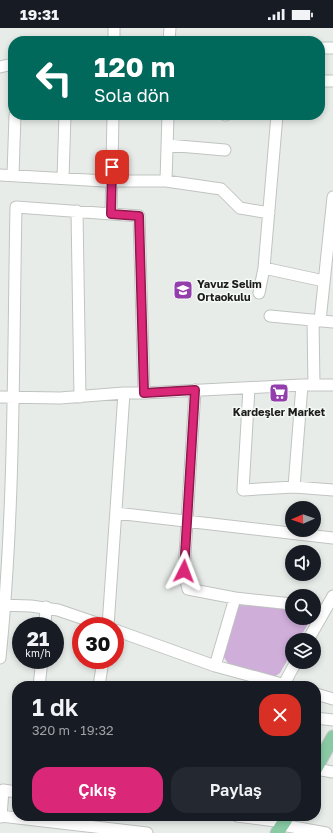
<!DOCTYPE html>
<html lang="tr">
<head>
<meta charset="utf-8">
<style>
	body { margin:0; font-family:"Golos Text",sans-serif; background:#242831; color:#f1f3f6; height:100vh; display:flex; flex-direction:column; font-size:15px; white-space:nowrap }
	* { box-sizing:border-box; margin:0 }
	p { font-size:13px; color:#9ea1a6 }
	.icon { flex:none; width:22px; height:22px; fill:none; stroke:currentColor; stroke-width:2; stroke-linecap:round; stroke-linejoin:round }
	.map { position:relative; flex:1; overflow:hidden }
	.details { position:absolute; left:12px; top:653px; width:309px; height:140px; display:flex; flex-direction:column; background:#171b24; border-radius:16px; box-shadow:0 2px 6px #0003 }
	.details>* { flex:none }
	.banner { position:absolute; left:8px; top:8px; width:317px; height:84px; border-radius:16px; box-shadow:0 2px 6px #0003; background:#00695c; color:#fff; overflow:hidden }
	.needle { width:26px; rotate:268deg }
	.buttons { position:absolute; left:285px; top:473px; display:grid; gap:8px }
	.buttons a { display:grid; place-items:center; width:36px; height:36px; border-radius:50%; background:#171b24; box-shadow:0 2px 6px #0003; font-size:20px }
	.speed { position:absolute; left:12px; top:589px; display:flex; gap:8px; font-size:20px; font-weight:700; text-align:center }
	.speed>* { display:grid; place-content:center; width:52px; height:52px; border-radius:50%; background:#171b24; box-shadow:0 2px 6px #0003; line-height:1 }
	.speed small { font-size:10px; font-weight:400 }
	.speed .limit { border:6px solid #d22; background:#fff; color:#111 }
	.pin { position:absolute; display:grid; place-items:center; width:34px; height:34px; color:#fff; margin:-17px; border-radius:8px; box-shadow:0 2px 6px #0006 }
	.me { position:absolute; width:44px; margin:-22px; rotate:3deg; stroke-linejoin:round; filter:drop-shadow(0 0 3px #0008) }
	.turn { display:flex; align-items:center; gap:14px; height:84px; padding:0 20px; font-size:18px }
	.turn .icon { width:52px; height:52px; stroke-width:2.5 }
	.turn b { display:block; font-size:28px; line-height:34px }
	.round { display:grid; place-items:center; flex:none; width:42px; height:42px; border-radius:16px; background:#242831 }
	.head { display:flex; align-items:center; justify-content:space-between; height:68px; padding:0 20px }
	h1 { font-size:24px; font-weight:600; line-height:30px }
	.primary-button { display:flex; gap:8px; margin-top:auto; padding:8px 20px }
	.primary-button a { flex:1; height:46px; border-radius:16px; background:#db2777; color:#fff; font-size:16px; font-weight:600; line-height:46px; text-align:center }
	.primary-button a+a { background:#242831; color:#f1f3f6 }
	.status { display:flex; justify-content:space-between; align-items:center; height:28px; padding:0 20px; background:#171b24; direction:ltr }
	.status svg { height:11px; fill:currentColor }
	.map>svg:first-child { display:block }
</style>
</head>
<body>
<div class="status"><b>19:31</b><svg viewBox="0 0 49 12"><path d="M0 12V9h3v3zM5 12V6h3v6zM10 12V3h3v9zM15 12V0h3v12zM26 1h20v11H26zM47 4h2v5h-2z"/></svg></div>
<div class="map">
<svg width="333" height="805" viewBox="0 0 333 805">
	<rect width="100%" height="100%" fill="#e7ece9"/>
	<path fill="#cfaeda" d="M242,576L292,582V590H311L299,612H292V624L280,645L271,651L230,638L223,628L236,580Z"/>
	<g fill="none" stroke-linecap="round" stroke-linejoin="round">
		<defs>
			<path id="minor" d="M114,0V13
				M169,13L170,0
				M320,20H333
				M0,39L13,36
				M320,53H333
				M225,87H226
				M167,117L225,122
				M0,147L105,153H166L221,161L240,180L269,185
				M13,147L15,87
				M63,150L65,87
				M166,153L168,87
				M77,183L80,369
				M111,186L113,87
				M264,240L324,253
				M259,265L264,240L277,87
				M270,288L333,294
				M313,292L314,357
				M320,293L333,169
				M302,357L294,459L333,462
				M249,360L243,462L294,459
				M195,362L184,543L188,561L235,570L215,638
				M0,369L60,370L124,365H144L302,357H333
				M116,485L333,510
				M235,570L292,576
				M0,577L31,578L58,582L105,598
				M45,598L46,579
				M108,598L124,365
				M115,602L215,638L289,658
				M308,612L333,568
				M0,630C15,481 13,328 16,179L139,188L144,365
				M284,656L296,634
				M39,658L42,632
				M99,658L103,632
				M316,666L333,671
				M316,690L333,692
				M316,741L333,744
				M0,788L147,805
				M237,788L284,794
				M1,789L3,762L17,764
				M282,797L326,805"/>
			<path id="major" d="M316,740L333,709
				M277,805L288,788"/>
		</defs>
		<use href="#minor" stroke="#c0c4c1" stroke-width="13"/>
		<use href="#major" stroke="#c9c9c9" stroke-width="15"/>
		<use href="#minor" stroke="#fff" stroke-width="11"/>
		<use href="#major" stroke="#89caa5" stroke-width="13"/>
	</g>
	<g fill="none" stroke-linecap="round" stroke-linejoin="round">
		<defs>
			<path id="route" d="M112,139L111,186L139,188L144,365L195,362L184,543"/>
		</defs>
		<use href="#route" stroke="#8e194d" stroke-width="10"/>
		<use href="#route" stroke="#db2777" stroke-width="7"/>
	</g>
	<defs>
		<symbol id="school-square" viewBox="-11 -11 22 22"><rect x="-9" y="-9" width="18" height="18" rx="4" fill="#933eac" stroke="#f5f9f6"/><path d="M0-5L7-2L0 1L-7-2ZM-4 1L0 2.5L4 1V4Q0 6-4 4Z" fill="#fff"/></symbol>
		<symbol id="supermarket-square" viewBox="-11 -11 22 22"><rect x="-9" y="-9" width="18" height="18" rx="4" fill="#933eac" stroke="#f5f9f6"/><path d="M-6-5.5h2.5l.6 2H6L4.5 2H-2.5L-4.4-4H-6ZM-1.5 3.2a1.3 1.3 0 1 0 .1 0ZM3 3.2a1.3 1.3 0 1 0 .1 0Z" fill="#fff"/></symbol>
	</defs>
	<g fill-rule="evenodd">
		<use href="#school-square" x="172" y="251" width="22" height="22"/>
		<use href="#supermarket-square" x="268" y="354" width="22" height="22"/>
	</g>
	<g text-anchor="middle" stroke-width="3" stroke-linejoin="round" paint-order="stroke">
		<g font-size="11" font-weight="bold" fill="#1c1d1c" stroke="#f5f9f6" text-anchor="start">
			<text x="197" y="260">Yavuz Selim<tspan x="197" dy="13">Ortaokulu</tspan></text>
			<text x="279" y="388" text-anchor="middle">Kardeşler Market</text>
		</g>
	</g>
</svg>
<div class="buttons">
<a><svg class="needle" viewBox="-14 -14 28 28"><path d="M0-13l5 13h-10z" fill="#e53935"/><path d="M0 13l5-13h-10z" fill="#9ea1a6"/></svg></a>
<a><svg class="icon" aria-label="sound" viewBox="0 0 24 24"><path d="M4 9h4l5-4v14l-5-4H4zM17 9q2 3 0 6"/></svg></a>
<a><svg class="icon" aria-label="search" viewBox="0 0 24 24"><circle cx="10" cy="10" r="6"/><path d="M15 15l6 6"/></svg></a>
<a><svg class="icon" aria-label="layers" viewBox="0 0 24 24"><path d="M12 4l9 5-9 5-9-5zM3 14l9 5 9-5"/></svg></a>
</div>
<div class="speed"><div>21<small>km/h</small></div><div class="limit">30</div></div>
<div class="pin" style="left:112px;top:139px;background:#d93025"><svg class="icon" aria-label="arrive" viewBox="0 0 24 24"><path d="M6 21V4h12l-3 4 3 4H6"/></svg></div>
<svg class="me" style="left:184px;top:543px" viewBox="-20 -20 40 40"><path d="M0-17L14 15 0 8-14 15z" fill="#db2777" stroke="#fff" stroke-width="4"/></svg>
<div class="banner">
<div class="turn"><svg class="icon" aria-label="left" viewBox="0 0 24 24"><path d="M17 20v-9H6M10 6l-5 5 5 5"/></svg><div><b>120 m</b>Sola dön</div></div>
</div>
<section class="details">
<div class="head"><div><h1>1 dk</h1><p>320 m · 19:32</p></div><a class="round" style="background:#d93025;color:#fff"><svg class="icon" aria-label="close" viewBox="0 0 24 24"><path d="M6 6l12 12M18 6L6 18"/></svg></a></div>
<div class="primary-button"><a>Çıkış</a><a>Paylaş</a></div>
</section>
</div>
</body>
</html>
